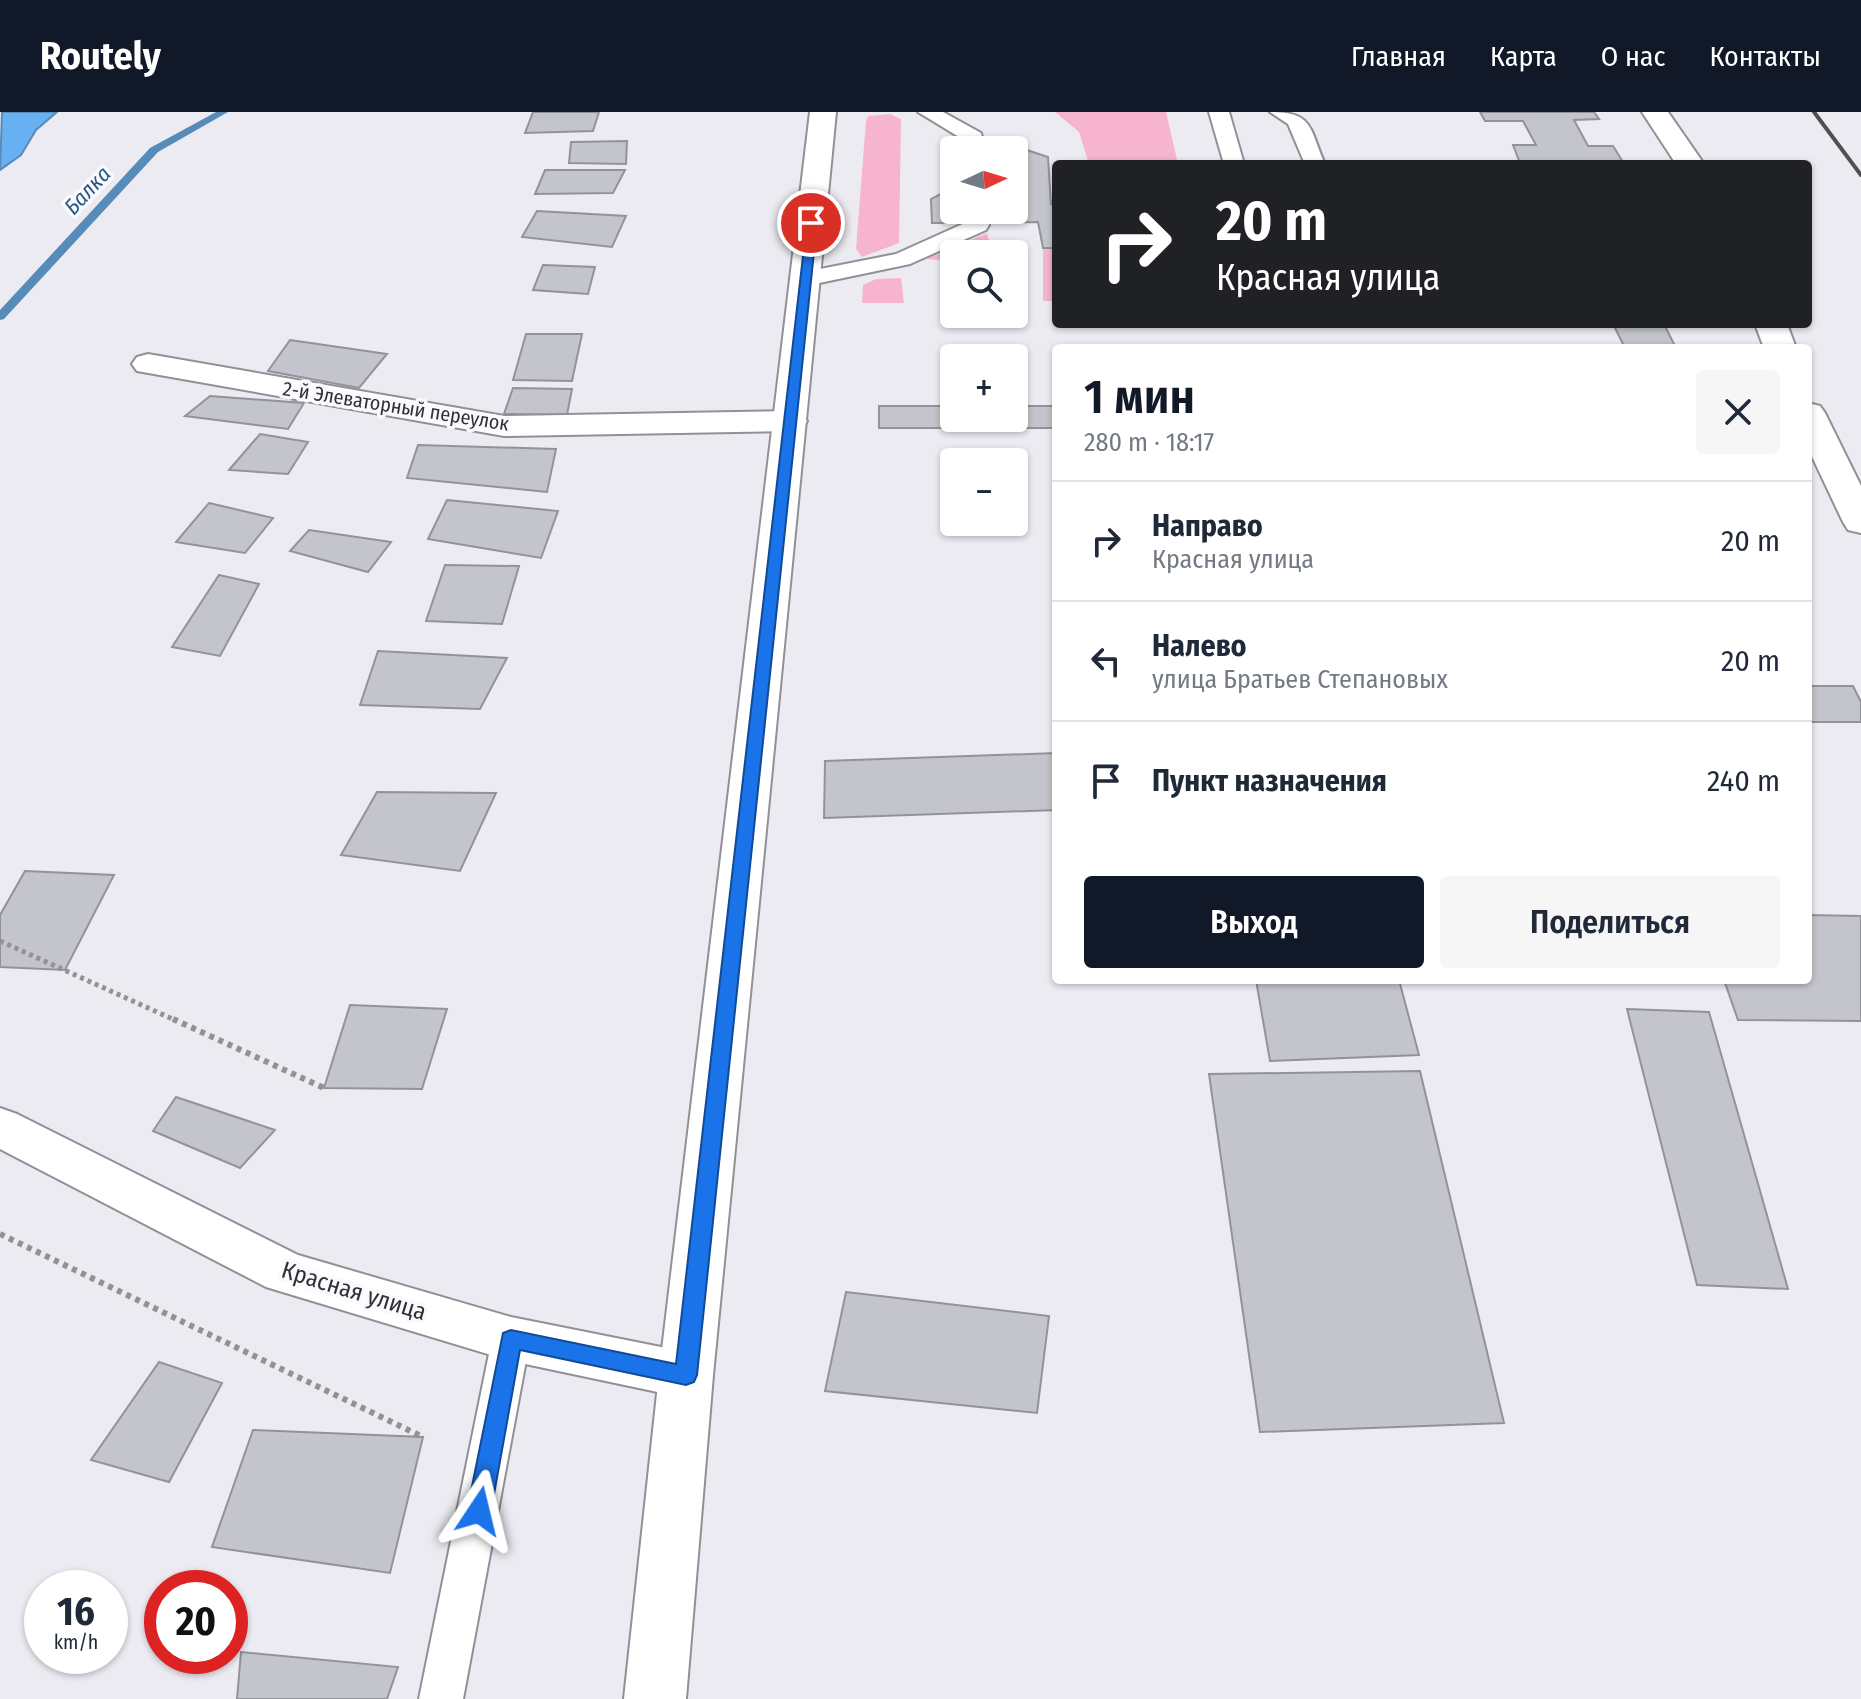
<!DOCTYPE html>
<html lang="ru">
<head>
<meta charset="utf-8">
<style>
	body { margin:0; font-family:"Fira Sans Condensed",sans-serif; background:#f6f6f7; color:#1f2937; height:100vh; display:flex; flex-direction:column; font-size:30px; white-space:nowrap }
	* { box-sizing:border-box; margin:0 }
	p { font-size:26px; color:#747a83 }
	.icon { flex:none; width:44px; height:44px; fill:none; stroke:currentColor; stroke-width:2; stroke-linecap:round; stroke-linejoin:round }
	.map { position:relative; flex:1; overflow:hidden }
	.drawer { position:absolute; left:1052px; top:232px; width:760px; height:640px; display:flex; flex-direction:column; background:#fff; border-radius:8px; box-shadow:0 2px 6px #0004 }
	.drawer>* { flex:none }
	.guide { position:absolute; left:1052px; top:48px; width:760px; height:168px; border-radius:8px; box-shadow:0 2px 6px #0004; background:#202124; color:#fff; overflow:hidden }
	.needle { width:52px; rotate:86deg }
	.fabs { position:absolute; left:940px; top:24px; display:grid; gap:16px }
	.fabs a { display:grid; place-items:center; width:88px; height:88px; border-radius:8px; background:#fff; box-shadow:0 2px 6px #0004; font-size:40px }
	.speed { position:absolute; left:24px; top:1458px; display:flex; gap:16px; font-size:40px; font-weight:700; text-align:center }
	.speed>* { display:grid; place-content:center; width:104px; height:104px; border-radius:50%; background:#fff; box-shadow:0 2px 6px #0004; line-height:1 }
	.speed small { font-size:20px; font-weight:400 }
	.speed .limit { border:12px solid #d22; background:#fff; color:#111 }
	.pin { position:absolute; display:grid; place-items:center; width:68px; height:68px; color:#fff; margin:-34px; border:4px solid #fff; border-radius:50%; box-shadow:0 2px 8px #0007 }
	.me { position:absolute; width:88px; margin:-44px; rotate:10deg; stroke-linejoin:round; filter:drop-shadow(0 0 6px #0008) }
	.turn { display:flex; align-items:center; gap:28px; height:168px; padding:0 32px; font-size:36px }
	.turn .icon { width:104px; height:104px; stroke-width:2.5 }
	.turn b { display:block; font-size:56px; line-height:68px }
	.round { display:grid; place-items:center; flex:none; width:84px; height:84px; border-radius:8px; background:#f6f6f7 }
	.overview { display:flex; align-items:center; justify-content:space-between; height:136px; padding:0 32px }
	h1 { font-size:48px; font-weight:600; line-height:60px; color:#111827 }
	.primary-button { display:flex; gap:16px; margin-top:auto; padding:16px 32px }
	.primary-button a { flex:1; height:92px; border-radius:8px; background:#111827; color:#fff; font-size:32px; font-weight:600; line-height:92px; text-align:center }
	.primary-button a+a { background:#f6f6f7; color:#1f2937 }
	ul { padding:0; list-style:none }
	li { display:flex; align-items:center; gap:24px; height:120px; padding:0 32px; border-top:2px solid #e0e1e3 }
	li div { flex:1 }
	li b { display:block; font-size:30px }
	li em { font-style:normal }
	header { display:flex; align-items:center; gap:48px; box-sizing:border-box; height:112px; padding:0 40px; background:#111827; color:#fff }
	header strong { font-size:38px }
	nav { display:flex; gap:44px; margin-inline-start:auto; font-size:28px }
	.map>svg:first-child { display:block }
</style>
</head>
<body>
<header>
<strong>Routely</strong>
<nav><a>Главная</a><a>Карта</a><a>О нас</a><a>Контакты</a></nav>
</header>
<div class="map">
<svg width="1861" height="1587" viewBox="0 0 1861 1587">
	<rect width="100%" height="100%" fill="#edebf2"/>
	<path fill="#f6b4cf" d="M1055,0H1166L1178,52H1089L1079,20Z
		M890,2L901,7L899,131L862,145L856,137L866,9L868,4Z
		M987,121L993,142H954V149L926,147Z
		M1043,136H1056V189H1043Z
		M901,166L904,191H862L863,173L876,167Z"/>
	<path fill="#67b1f2" stroke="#578bb9" stroke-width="2" d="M2,0H57L36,18L21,43L0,58Z"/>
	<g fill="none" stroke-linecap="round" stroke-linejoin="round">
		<path fill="#578bb9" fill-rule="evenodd" d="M216,0H228L158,40L4,207L0,208V198L150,36Z"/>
	</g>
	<path fill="#c4c5cc" stroke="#919399" stroke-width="2" d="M533,0H599L593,19L525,21Z
		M1480,0H1594L1599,7L1574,8L1588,34H1613L1623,50L1520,51L1513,33H1536L1523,9H1485Z
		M627,29L626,52L569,51L571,30Z
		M1027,38L1048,45L1051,92H1056V136H1043L1038,110L932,111L931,87L954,75V98H1014V45Z
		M545,58H625L613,81L535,82Z
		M537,99L626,104L612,135L522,125Z
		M543,153L595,155L588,182L533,178Z
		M1613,212H1664L1676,236H1625Z
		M526,222H582L572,269L513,268Z
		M290,228L387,242L359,276L268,259Z
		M513,276L572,277L567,303L504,302Z
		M210,284L304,291L288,317L185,304Z
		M879,294H954V306H1014V294H1056V316H879Z
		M260,322L308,330L288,362L229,358Z
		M418,333L556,337L547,380L407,366Z
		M447,388L558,399L541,446L428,427Z
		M209,391L273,406L245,441L176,430Z
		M309,418L391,430L368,460L290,439Z
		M445,453L519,454L502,512L426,509Z
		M219,463L259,472L220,544L172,535Z
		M378,539L507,546L480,597L360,593Z
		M1808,574H1853L1861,590V610H1808Z
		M1056,641V698L824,706L825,649Z
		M377,680L496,681L460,759L341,743Z
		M25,759L114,763L65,858L0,855V803Z
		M1808,803L1861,804V909L1738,908L1724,868H1808Z
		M1256,868H1399L1419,943L1270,949Z
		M350,893L447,897L422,977L324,976Z
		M1627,897L1709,900L1788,1177L1697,1173Z
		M1420,959L1504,1311L1260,1320L1209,962Z
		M176,985L275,1018L240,1056L153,1019Z
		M846,1180L1049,1204L1037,1301L825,1279Z
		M159,1250L222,1271L169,1370L91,1348Z
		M253,1318L423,1325L390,1461L212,1435Z
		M241,1540L398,1555L387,1587H237Z"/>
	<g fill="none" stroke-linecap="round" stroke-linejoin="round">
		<defs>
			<path id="service" d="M918,0H943L981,21L985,38H965L964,28Z
				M1209,0H1229L1244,52H1224Z
				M1270,0C1314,0 1309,16 1325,52H1305L1288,12Z
				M966,98H988L989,113L986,118L910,152L805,174L794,167L805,160L896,142L967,110Z
				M511,1211L525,1215L530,1227L463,1587H419L492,1227L497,1215Z"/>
			<path id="minor" d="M1642,0H1668L1704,52H1676Z
				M1755,212H1787L1796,236H1764Z
				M148,242L504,304L790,299L802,302L807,309L802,316L790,319L504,324L137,259L132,252L137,245Z
				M1808,291L1820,294L1825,301L1861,374V421L1848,418L1843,410L1808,336Z
				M0,996L17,1002L298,1143L511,1205L686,1240L705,1247L713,1263L705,1279L686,1286L511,1249L266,1175L0,1037Z"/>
			<path id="primary" d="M810,0H836L713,1263L686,1587H624L659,1263Z"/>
		</defs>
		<use href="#service" stroke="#929096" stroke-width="4"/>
		<use href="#minor" stroke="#929096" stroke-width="4"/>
		<use href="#primary" stroke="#929096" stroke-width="4"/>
		<path stroke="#929196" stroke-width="5" stroke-dasharray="4 4" stroke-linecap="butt" d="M0,829L177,909"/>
		<path stroke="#929196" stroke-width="6" stroke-dasharray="5 5" stroke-linecap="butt" d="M173,907L324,976
			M0,1122L423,1325"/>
		<use href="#service" fill="#fff" fill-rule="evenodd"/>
		<use href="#minor" fill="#fff" fill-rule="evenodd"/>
		<use href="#primary" fill="#fff" fill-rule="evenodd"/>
		<path stroke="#505053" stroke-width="4" d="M1814,0L1861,63"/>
	</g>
	<path fill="#1a73e8" stroke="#114b97" stroke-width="2" d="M807,109L817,111L697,1263L694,1270L686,1273L520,1238L491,1399L488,1406L479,1409L471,1406L467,1399L503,1221L511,1218L676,1252Z"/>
	<g text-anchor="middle" stroke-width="7" stroke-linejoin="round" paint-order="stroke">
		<g font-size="20" fill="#313133" stroke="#faf9fe">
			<text transform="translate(396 294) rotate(9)" y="7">2-й Элеваторный переулок</text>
		</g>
		<g font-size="22" font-style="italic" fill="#265a85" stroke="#faf9fe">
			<text transform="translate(87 78) rotate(-47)" y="8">Балка</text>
		</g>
		<g font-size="24" fill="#313133" stroke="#faf9fe">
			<text transform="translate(354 1179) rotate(17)" y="8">Красная улица</text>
		</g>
	</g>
</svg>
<div class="fabs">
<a><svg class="needle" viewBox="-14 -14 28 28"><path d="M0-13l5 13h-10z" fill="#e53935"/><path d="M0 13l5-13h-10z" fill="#747a83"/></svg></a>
<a><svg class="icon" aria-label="search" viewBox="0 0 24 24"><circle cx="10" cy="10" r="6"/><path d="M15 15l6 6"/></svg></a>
<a>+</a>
<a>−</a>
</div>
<div class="speed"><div>16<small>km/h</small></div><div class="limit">20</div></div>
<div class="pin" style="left:811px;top:111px;background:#d93025"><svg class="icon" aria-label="arrive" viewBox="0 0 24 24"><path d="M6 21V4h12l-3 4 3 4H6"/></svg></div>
<svg class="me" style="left:479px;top:1399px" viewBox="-20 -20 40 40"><path d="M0-17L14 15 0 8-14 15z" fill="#1a73e8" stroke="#fff" stroke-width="4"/></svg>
<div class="guide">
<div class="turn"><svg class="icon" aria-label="right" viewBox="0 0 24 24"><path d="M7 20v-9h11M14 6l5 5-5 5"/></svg><div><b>20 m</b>Красная улица</div></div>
</div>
<section class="drawer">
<div class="overview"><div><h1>1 мин</h1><p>280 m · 18:17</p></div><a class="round"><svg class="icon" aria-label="close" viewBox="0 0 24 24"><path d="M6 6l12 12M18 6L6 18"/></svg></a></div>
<ul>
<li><svg class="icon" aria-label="right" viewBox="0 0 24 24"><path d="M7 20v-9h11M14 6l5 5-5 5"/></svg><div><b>Направо</b><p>Красная улица</p></div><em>20 m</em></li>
<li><svg class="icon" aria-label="left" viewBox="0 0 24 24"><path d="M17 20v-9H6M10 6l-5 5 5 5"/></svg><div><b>Налево</b><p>улица Братьев Степановых</p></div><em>20 m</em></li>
<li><svg class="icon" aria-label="arrive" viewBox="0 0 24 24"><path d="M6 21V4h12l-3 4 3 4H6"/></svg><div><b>Пункт назначения</b></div><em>240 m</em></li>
</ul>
<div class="primary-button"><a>Выход</a><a>Поделиться</a></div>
</section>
</div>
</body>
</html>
